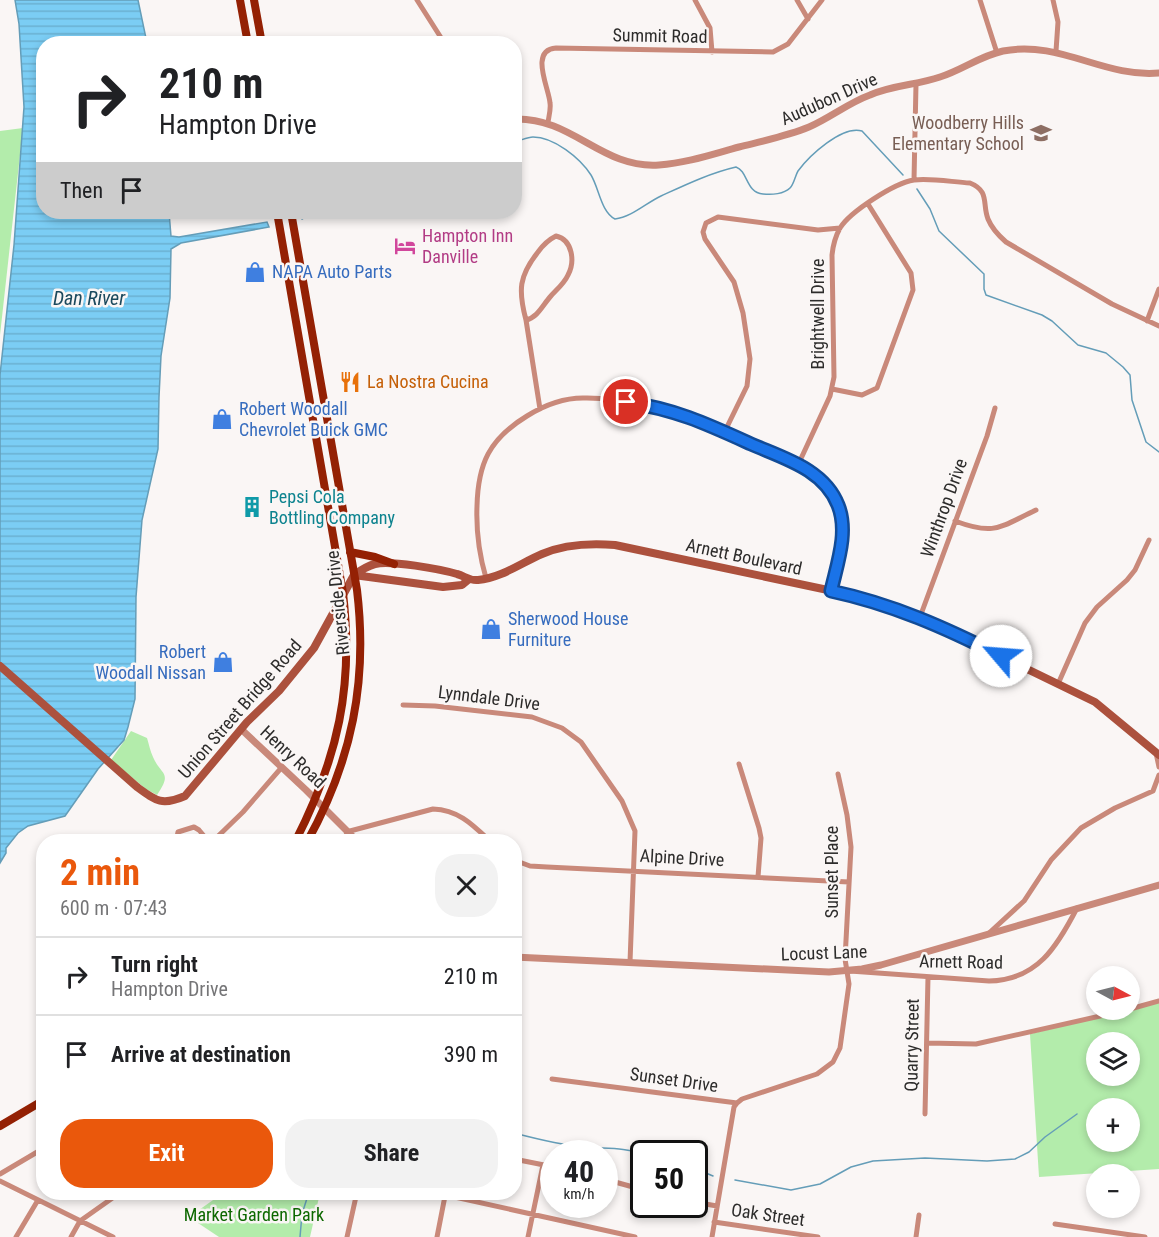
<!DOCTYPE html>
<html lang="en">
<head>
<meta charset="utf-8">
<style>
	body { margin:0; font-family:"Roboto Condensed",sans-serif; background:#f2f2f2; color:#202124; height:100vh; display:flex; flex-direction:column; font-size:22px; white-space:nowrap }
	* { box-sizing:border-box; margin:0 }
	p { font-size:20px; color:#757577 }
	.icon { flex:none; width:33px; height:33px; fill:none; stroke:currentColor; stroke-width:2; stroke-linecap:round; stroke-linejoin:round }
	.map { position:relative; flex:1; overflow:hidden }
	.details { position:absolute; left:36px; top:834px; width:486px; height:366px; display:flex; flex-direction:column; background:#fff; border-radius:24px; box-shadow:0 3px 9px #0003 }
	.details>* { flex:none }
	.banner { position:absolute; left:36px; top:36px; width:486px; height:183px; border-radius:24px; box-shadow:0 3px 9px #0003; background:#fff; color:#202124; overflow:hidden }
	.needle { width:39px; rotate:97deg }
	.controls { position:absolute; left:1086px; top:966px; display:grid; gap:12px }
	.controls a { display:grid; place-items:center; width:54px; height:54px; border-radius:50%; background:#fff; box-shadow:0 3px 9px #0003; font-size:30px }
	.speed { position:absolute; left:540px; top:1140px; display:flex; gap:12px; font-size:30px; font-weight:700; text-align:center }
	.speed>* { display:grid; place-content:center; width:78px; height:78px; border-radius:50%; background:#fff; box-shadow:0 3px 9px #0003; line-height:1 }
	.speed small { font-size:15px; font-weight:400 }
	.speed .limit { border:3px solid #111; border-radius:9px; background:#fff; color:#111 }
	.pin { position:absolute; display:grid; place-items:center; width:51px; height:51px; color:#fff; margin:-26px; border:3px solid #fff; border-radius:50%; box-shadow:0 2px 6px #0007 }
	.me { position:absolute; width:66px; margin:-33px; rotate:297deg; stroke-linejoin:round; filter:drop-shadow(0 0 4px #0008) }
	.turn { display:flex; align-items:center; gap:21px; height:126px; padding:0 24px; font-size:27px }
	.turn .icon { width:78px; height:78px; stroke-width:2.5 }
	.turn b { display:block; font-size:42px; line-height:51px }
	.then { display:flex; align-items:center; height:57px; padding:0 24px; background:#0003; gap:12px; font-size:22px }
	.round { display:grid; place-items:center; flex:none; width:63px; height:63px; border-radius:24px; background:#f2f2f2 }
	.overview { display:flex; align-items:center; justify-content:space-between; height:102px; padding:0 24px }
	h1 { font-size:36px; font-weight:700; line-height:45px; color:#ea580c }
	.cta { display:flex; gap:12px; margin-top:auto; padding:12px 24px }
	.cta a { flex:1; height:69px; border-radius:24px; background:#ea580c; color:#fff; font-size:24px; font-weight:700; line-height:69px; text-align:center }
	.cta a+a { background:#f2f2f2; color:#202124 }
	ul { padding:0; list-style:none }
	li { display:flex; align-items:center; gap:18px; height:78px; padding:0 24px; border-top:2px solid #e0e0e0 }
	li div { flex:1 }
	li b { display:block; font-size:22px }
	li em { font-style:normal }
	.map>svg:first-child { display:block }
</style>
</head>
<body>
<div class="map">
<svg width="1159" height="1237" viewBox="0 0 1159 1237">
	<defs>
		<pattern id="water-rules" width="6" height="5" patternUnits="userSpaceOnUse" patternTransform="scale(1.5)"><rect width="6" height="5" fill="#7bcdf4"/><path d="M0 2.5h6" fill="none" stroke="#6bb0d1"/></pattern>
	</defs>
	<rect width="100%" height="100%" fill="#faf6f5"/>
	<path fill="#b3ecab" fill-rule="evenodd" d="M23,128L0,335V131Z
		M131,731L147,738C149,744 150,751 153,757C161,776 173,771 157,795L146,789L111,760Z
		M1159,1003V1169L1039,1177L1030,1034ZM1096,1042H1130V1076H1096ZM1096,1108H1130V1142H1096Z
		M223,1193H320L310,1237H219L189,1217Z"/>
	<path fill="url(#water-rules)" stroke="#649db8" stroke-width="1.5" d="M15,0H138L147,43L44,44V212H169L171,236L179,237L267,222L269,227L181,243L171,249L170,298L161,356L159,397L158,449L142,520L136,597L135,699L128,727L124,740L98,769L65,816L28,826L18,833L6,848V853L0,863V375L14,245L24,107L19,24Z"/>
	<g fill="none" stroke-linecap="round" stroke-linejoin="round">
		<path stroke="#649db8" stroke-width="1.5" d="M514,142C520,141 527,137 533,137C554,137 580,158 591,175C599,188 601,212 615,219C632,217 646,203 661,196C685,185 710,173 736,167C748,171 746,193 763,194C772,195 784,194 790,188C794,184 795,176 798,171C809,156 842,125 862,131L903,175
			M917,189L930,209L939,231L984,274V289L986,295L1042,315L1052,321L1078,345L1106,353L1123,367L1130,375L1132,400L1146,442L1159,452
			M302,219L313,212
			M514,1133C537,1139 560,1145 583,1147C604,1149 624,1147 644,1154
			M694,1168L713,1176
			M735,1180L791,1190L820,1184L851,1167L873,1161L925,1158L987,1161L1015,1159L1029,1152L1045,1137L1077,1114
			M300,1237L302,1214L309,1192"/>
		<path stroke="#c9897a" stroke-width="5" d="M417,0L445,44
			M695,0L710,28L712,52
			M797,0L808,19
			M980,0L997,53
			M1053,0L1058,22L1056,51
			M548,122C549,116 551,109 550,103C549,88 529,50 556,48L773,52L788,44L822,0
			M914,180L916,84
			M556,236C573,240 575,262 568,275C564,284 556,290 550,297C543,305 537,318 526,320C518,290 519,276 538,252C543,245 548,240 556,236Z
			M526,320L540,409
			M1147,321L1159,289
			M832,389L862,395L877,388L913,290L911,273L868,204
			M725,431L747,386L750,359L743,313L734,282L705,239L703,232L706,223L718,217L818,230L840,228
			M798,465L830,396L834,377L832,255C833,245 835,237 840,228C850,212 894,183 914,180C931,178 952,182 970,183C990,191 982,204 988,219C992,229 998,235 1006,242L1112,304L1159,326
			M955,521C995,536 1000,527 1036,510
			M486,578C479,554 476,531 477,506C478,464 489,439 527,416C543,406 563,398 583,398C644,397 694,418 748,443C778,456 818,466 835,498C850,527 838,560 831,591
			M920,617L987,436L995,408
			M1058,684L1085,623L1097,607L1127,580L1135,570L1149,540
			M403,705L435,706L532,717L562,728L581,742L622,801L635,831L630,962
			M1156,753L1159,767
			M739,764L759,828L761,838L758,877
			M176,842L178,832L194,827L199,830L209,842
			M212,842L243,812L282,767
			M347,842L346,835L350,831L433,809C459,810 473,825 491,842
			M514,860L530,866L547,867L849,882
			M988,934L1024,901L1051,860L1081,828L1115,808L1153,791L1159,775
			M850,971L989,981C1037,980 1057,947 1077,908
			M1130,1009L1159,1001
			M927,1043L976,1044L1127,1010
			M552,1079L737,1103L742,1099L817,1074L833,1062L840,1048L849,984L845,959L851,847L847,815L838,774
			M925,1114L928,977
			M514,1159L554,1167
			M0,1174L44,1148
			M604,1179L644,1190
			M0,1181L113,1237
			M432,1192L635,1237
			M694,1202L717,1206
			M714,1222L818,1237
			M1055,1224L1145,1237
			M16,1237L38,1200
			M71,1237L80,1221L121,1192
			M347,1237L357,1192
			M437,1237L445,1196
			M528,1237L543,1165
			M712,1237L734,1107L737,1103
			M916,1237L919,1215"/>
		<path stroke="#c9897a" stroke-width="7" d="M514,119C573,117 601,169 659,165C687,163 713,154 739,147C763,141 787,136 809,127C830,118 848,103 870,95C892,85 917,85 940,77C962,70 980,56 1003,51C1060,40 1104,78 1159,73
			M241,729L306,790L358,842
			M514,957L829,972L862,969L881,965L1159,885"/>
		<path stroke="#ac513d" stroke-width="8" d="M354,575L443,587L462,585L468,580
			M0,666L137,787C156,801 162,806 185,796L247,722L279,691L314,648L354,575C361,570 367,566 375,564C390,560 440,569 457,574C465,576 469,581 478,580C501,578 521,563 542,554C565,544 590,543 615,545L842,593L887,605L920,617L1095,702L1159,755"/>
		<path stroke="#942104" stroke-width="8" d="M240,0L248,44
			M254,0L262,44
			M277,212L343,593C354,686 338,758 295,842
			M291,212L357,590C368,681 352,761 307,842
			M350,552L375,557L394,564
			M0,1126L44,1100"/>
	</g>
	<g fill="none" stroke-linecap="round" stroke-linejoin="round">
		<defs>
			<path id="route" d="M626,402C675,409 707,424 751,444C783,458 824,469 838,505C849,532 837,564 831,591C892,604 946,628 1001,656"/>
		</defs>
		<use href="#route" stroke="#114b97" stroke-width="15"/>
		<use href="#route" stroke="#1a73e8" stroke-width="10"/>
	</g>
	<defs>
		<symbol id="school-bare" viewBox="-9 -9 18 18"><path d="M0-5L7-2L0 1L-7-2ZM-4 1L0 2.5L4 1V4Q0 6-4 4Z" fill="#8d6e63" stroke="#faf6f5" stroke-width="2.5" paint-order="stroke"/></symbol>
		<symbol id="hotel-bare" viewBox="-9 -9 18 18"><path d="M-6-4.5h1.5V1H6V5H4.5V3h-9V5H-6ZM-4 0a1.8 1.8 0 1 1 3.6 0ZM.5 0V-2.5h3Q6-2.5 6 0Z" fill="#d1479c" stroke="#faf6f5" stroke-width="2.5" paint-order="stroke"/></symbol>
		<symbol id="shop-bare" viewBox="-9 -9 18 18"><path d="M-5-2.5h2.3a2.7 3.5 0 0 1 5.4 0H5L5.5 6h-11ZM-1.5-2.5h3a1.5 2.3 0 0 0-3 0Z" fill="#3f7fe0" stroke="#faf6f5" stroke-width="2.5" paint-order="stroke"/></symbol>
		<symbol id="restaurant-bare" viewBox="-9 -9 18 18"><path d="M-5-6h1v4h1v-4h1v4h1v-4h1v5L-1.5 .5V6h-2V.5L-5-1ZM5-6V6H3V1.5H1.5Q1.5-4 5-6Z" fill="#e8710a" stroke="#faf6f5" stroke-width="2.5" paint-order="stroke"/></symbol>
		<symbol id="building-bare" viewBox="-9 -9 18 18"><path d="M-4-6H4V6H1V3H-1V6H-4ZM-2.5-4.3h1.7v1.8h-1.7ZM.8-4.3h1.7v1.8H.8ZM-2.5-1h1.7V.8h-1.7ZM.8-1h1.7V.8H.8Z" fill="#0f9aa8" stroke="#faf6f5" stroke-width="2.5" paint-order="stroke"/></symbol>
	</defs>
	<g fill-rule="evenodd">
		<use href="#school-bare" x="1026" y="118" width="30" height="30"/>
		<use href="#hotel-bare" x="390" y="231" width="30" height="30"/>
		<use href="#shop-bare" x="240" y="257" width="30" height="30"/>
		<use href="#restaurant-bare" x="335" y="367" width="30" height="30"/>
		<use href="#shop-bare" x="207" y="404" width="30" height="30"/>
		<use href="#building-bare" x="237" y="492" width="30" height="30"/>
		<use href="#shop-bare" x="476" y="614" width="30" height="30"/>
		<use href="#shop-bare" x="208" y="647" width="30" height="30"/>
	</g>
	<g text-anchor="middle" stroke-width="5" stroke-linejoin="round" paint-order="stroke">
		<g font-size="18" fill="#2d2c2b" stroke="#faf6f5">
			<text transform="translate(660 36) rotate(1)" y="6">Summit Road</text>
			<text transform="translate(829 99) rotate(-24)" y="6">Audubon Drive</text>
			<text transform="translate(818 314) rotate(-90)" y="6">Brightwell Drive</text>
			<text transform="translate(944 508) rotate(-70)" y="6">Winthrop Drive</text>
			<text transform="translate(744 557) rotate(12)" y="6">Arnett Boulevard</text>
			<text transform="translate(338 603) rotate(-96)" y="6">Riverside Drive</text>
			<text transform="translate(489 698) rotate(7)" y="6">Lynndale Drive</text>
			<text transform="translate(240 709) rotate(-49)" y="6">Union Street Bridge Road</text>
			<text transform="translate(293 757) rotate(43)" y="6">Henry Road</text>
			<text transform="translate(682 858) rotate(3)" y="6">Alpine Drive</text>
			<text transform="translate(832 872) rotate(-90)" y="6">Sunset Place</text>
			<text transform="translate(824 953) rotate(-2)" y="6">Locust Lane</text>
			<text transform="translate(961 962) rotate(1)" y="6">Arnett Road</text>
			<text transform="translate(912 1045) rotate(-89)" y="6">Quarry Street</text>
			<text transform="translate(674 1080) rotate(8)" y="6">Sunset Drive</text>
			<text transform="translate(768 1215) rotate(8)" y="6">Oak Street</text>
		</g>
		<g font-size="18" fill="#785e54" stroke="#faf6f5" text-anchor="end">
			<text x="1024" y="129">Woodberry Hills<tspan x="1024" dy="21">Elementary School</tspan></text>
		</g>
		<g font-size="18" fill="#b23c85" stroke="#faf6f5" text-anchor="start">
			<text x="422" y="242">Hampton Inn<tspan x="422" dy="21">Danville</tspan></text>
		</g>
		<g font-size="18" fill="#366cbe" stroke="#faf6f5" text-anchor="start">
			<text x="272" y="278">NAPA Auto Parts</text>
			<text x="239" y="415">Robert Woodall<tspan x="239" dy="21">Chevrolet Buick GMC</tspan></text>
			<text x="508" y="625">Sherwood House<tspan x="508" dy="21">Furniture</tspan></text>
			<text x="206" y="658" text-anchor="end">Robert<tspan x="206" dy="21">Woodall Nissan</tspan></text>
		</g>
		<g font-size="18" fill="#c56008" stroke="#faf6f5" text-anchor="start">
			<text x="367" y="388">La Nostra Cucina</text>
		</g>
		<g font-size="18" fill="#0d838f" stroke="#faf6f5" text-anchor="start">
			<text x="269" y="503">Pepsi Cola<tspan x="269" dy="21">Bottling Company</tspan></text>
		</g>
		<g font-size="18" fill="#0d6800" stroke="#faf6f5">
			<text x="254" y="1221">Market Garden Park</text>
		</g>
		<g font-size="20" font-style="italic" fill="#1b495d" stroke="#faf6f5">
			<text x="89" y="305">Dan River</text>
		</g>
	</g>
</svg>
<div class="controls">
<a><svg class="needle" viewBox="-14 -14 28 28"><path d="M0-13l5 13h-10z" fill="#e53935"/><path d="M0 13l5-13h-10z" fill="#757577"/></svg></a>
<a><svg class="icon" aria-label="layers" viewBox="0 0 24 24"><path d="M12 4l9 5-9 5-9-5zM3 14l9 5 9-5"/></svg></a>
<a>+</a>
<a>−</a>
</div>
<div class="speed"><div>40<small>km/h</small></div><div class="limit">50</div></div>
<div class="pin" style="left:626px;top:402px;background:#d93025"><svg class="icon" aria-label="arrive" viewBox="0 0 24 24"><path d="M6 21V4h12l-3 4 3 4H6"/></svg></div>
<svg class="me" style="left:1001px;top:656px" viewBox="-20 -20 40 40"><circle r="19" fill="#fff"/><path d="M0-13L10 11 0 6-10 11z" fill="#1a73e8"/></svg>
<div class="banner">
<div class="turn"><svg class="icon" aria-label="right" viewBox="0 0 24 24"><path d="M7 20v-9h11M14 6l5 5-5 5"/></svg><div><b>210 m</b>Hampton Drive</div></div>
<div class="then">Then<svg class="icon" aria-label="arrive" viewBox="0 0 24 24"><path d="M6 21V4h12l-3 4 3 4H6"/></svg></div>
</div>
<section class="details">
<div class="overview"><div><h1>2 min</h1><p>600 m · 07:43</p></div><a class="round"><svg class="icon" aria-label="close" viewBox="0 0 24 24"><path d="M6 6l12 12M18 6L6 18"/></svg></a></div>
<ul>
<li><svg class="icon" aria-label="right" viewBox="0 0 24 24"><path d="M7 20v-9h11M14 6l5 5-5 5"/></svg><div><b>Turn right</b><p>Hampton Drive</p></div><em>210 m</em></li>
<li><svg class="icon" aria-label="arrive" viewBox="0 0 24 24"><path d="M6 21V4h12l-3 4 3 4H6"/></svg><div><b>Arrive at destination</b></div><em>390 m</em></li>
</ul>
<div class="cta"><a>Exit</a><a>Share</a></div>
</section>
</div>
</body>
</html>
